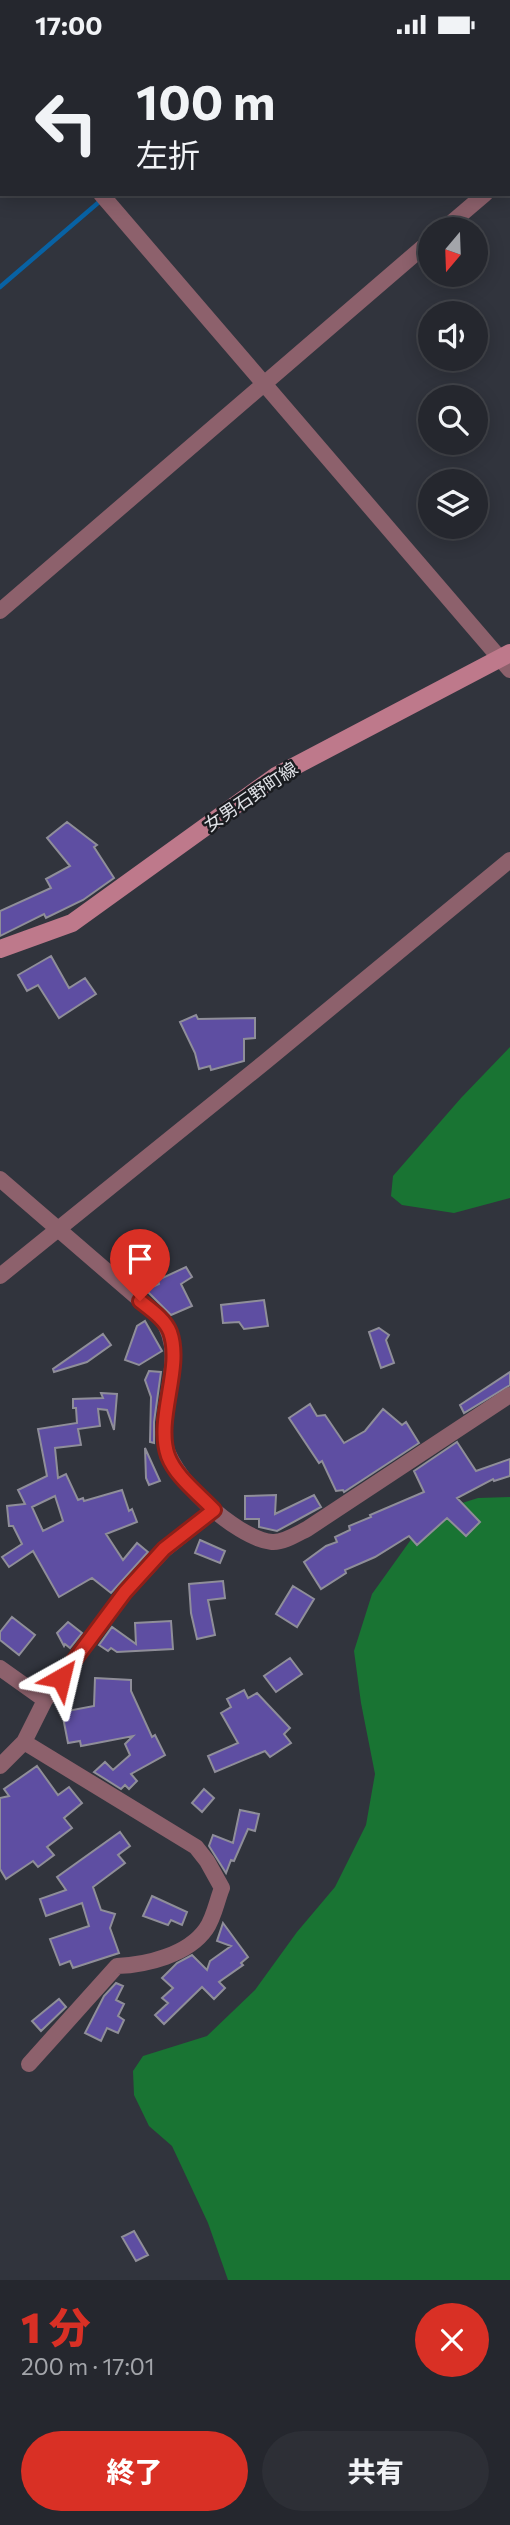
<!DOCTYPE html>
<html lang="ja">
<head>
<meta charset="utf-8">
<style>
	body { margin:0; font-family:Commissioner,"Noto Sans JP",sans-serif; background:#2d2f36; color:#f1f3f6; height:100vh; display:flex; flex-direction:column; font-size:26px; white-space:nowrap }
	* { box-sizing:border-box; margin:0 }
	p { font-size:23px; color:#a3a5aa }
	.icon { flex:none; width:38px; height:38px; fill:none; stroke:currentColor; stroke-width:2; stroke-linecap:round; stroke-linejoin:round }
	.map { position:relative; height:2231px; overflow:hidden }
	.drawer { display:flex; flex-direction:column; background:#25272e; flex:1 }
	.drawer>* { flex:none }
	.guide { position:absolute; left:0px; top:0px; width:511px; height:147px; box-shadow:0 4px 18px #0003,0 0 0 2px #42444a; background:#25272e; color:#f1f3f6; overflow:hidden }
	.needle { width:46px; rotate:199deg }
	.buttons { position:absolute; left:418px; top:168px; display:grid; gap:14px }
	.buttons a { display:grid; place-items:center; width:70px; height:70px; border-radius:50%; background:#25272e; box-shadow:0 4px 18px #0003,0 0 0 2px #42444a; font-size:35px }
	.pin { position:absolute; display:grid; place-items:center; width:60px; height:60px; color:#fff; margin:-72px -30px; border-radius:50% 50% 50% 0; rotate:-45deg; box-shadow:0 0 7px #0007 }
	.pin .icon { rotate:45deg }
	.me { position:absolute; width:77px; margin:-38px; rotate:37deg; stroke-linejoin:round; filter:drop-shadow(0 0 5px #0008) }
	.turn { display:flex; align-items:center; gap:24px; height:147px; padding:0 21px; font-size:32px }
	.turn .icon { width:91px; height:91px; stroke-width:2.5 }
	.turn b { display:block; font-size:49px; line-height:60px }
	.round { display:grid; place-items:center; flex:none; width:74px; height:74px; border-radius:37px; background:#2d2f36 }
	.overview { display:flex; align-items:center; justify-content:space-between; height:119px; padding:0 21px }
	h1 { font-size:42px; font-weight:800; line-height:52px; color:#d93025 }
	.primary-button { display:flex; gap:14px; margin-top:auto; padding:14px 21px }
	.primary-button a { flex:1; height:80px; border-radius:42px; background:#d93025; color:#fff; font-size:28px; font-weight:800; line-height:80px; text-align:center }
	.primary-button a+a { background:#2d2f36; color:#f1f3f6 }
	.status { display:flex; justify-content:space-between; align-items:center; height:49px; padding:0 35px; background:#25272e; direction:ltr }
	.status svg { height:19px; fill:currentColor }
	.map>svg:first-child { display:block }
</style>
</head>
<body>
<div class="status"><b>17:00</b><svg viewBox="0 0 49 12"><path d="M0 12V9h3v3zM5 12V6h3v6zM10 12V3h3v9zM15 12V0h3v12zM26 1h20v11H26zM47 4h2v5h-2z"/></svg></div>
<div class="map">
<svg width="510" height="2231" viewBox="0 0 510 2231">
	<rect width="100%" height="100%" fill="#31343d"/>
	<path fill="#197433" d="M510,998V1149L454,1164L402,1156L391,1147L393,1127L461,1049Z
		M510,1448V2231H228L208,2174L172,2097L149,2077L134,2046L133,2022L143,2007L207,1987L255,1941L297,1883L335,1838L366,1776L375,1725L361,1654L354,1602L372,1545L430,1464L478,1449Z"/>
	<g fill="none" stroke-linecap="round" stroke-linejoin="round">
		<path stroke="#0862a4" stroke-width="4.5" d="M276,2L278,0
			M0,238L99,153"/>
	</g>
	<path fill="#5e4ea2" stroke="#8f8e99" stroke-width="2" fill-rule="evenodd" d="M67,773L97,796L94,798L114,829L83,851L46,869L44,865L0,887V862L51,839L46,830L70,817L47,789Z
		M51,907L69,939L85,929L96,945L59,969L38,936L27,942L18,926Z
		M196,966L198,970L255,969V989L244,990V1012L211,1021L210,1017L199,1020L195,1004L180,973Z
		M186,1218L192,1228L181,1235L192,1257L171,1266L146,1241L159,1235L158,1231Z
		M264,1251L268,1277L244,1280L239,1273L223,1274L221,1256Z
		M145,1272L162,1302L139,1316L125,1311L137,1277Z
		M379,1279L389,1286L386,1291L394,1314L381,1319L369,1283Z
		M103,1285L111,1296L87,1313L54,1323L53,1320Z
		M149,1322L161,1323L154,1373V1394L150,1393L151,1348L145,1331Z
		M510,1323V1336L464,1364L460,1356Z
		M101,1344L117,1345L114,1381L107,1361L98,1360L100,1377L78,1380L81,1396L55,1399L58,1429L66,1425L78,1451L83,1449L84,1452L122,1441L129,1462L132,1460L137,1473L106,1485L123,1511L137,1494L148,1503L111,1544L92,1529L59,1548L33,1502L9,1518L2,1508L22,1495L13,1477H9L7,1457L25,1455L18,1441L47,1427L38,1380L77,1374L76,1359H73V1350L103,1349ZM55,1447L63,1472L43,1482L32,1458Z
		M310,1355L317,1367L325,1366L344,1394L365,1382L383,1360L402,1376L406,1373L419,1394L344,1443L343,1441L336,1442L322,1412L319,1414L289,1369Z
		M457,1393L476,1422L510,1410V1427L494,1432L493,1430L457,1449L480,1473L466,1487L447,1469L417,1496L409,1487L375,1508L345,1521L346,1524L321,1540L304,1513L326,1497L337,1493L335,1488L350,1481L349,1477L371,1468L370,1466L424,1443L414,1422Z
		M145,1399L160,1432L149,1436L146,1429Z
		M276,1446L275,1465L314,1446L321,1458L277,1482L259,1478V1470H245V1447Z
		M200,1491L225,1502L220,1514L195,1504Z
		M223,1532L225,1549L208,1551L215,1586L197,1590L191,1564L189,1535Z
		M293,1537L314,1550L297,1578L276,1565Z
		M12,1568L35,1586L19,1606L0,1591V1583Z
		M171,1572L173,1600L117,1603L111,1599L108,1602L99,1596L112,1578L136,1595L135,1574Z
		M68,1573L82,1584L70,1599L65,1595L64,1597L57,1584Z
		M290,1609L302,1625L276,1643L264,1627Z
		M95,1629L131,1631V1642L152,1688L155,1686L165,1706L131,1725L137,1732L129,1740L125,1736L121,1740L94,1723L105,1713L113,1721L130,1706L125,1695L133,1687L81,1697L80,1692L68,1694L62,1663L94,1657Z
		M244,1641L248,1649L257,1644L290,1679L284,1685L291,1694L270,1708L265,1702L215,1723L208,1707L238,1694L221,1664L231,1658L227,1650Z
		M37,1717L58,1746L69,1738L82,1754L64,1769L72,1779L47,1798L54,1806L38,1818L33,1812L6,1830L0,1820V1749L9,1747L4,1740Z
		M204,1740L214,1749L202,1763L192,1754Z
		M240,1761L259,1765L255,1782L248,1780L234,1812L231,1811L226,1824L209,1797L213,1786L233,1794Z
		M120,1783L130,1797L118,1806L125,1814L93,1838L101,1861L115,1865L110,1879L119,1904L73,1919L70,1912L60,1916L50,1890L89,1877L82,1854L46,1867L40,1850L66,1841L57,1828Z
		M152,1847L187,1863L182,1876L171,1871L168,1876L143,1867Z
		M223,1874L248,1908L241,1914L243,1916L219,1933L225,1939L214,1950L202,1938L164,1975L155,1966L168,1954L162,1949L173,1939L162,1929L177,1914L192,1906L207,1921L210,1912L231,1897L217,1892Z
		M116,1934L123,1937L116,1951L124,1955L118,1967L124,1971L118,1984L107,1979L101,1992L85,1984L104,1947Z
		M59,1950L66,1958L41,1982L32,1972Z
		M134,2182L148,2206L136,2212L122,2188Z"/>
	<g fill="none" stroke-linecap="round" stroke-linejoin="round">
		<path stroke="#8d616c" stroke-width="16" d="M0,24L2,26
			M509,124L510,123
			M101,145L510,621
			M444,180L485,145
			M0,562L430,192
			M0,1130L161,1269C187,1305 161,1349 164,1389C167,1426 235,1489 272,1493C283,1494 297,1485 307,1480L510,1346
			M0,1227L265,1013L510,811
			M0,1619L45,1651
			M24,1693L196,1798L207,1812L222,1839C217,1851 214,1869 206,1880C188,1906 146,1916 117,1917L29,2015
			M0,1717L24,1693L45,1651L125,1543L164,1501L214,1461"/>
		<path stroke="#be798b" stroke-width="18" d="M0,900L72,874L276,727L510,604"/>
	</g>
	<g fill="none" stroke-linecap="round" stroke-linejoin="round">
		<defs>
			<path id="route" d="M61,1629L125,1543L164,1500L214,1461C199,1445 176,1428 168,1407C155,1370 183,1319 170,1283C165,1270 150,1260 140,1252"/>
		</defs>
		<use href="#route" stroke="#8d1f18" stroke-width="18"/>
		<use href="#route" stroke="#d93025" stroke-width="12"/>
	</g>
	<g text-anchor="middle" stroke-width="5" stroke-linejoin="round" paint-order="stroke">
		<g font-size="18" fill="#dfe1e6" stroke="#1a1c20">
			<text transform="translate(251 748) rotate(-34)" y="6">女男石野町線</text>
		</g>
	</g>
</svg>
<div class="buttons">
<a><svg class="needle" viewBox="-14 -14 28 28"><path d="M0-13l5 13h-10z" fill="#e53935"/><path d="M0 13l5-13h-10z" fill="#a3a5aa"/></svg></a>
<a><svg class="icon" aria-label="sound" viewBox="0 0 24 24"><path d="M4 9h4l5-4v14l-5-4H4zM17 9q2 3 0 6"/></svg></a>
<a><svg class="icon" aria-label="search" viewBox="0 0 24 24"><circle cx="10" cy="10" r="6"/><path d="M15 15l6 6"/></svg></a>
<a><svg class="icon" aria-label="layers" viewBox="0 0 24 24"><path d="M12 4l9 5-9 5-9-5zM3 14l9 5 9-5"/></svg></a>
</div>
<div class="pin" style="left:140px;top:1252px;background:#d93025"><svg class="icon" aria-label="arrive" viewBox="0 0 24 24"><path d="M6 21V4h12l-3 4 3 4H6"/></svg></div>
<svg class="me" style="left:61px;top:1629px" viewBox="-20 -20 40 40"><path d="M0-17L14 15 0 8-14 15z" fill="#d93025" stroke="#fff" stroke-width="4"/></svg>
<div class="guide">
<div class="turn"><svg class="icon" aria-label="left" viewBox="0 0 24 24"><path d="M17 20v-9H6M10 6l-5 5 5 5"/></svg><div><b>100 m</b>左折</div></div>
</div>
</div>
<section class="drawer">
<div class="overview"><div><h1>1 分</h1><p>200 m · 17:01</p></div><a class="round" style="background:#d93025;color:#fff"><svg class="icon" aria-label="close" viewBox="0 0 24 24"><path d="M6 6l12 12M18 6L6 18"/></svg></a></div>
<div class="primary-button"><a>終了</a><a>共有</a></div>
</section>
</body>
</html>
